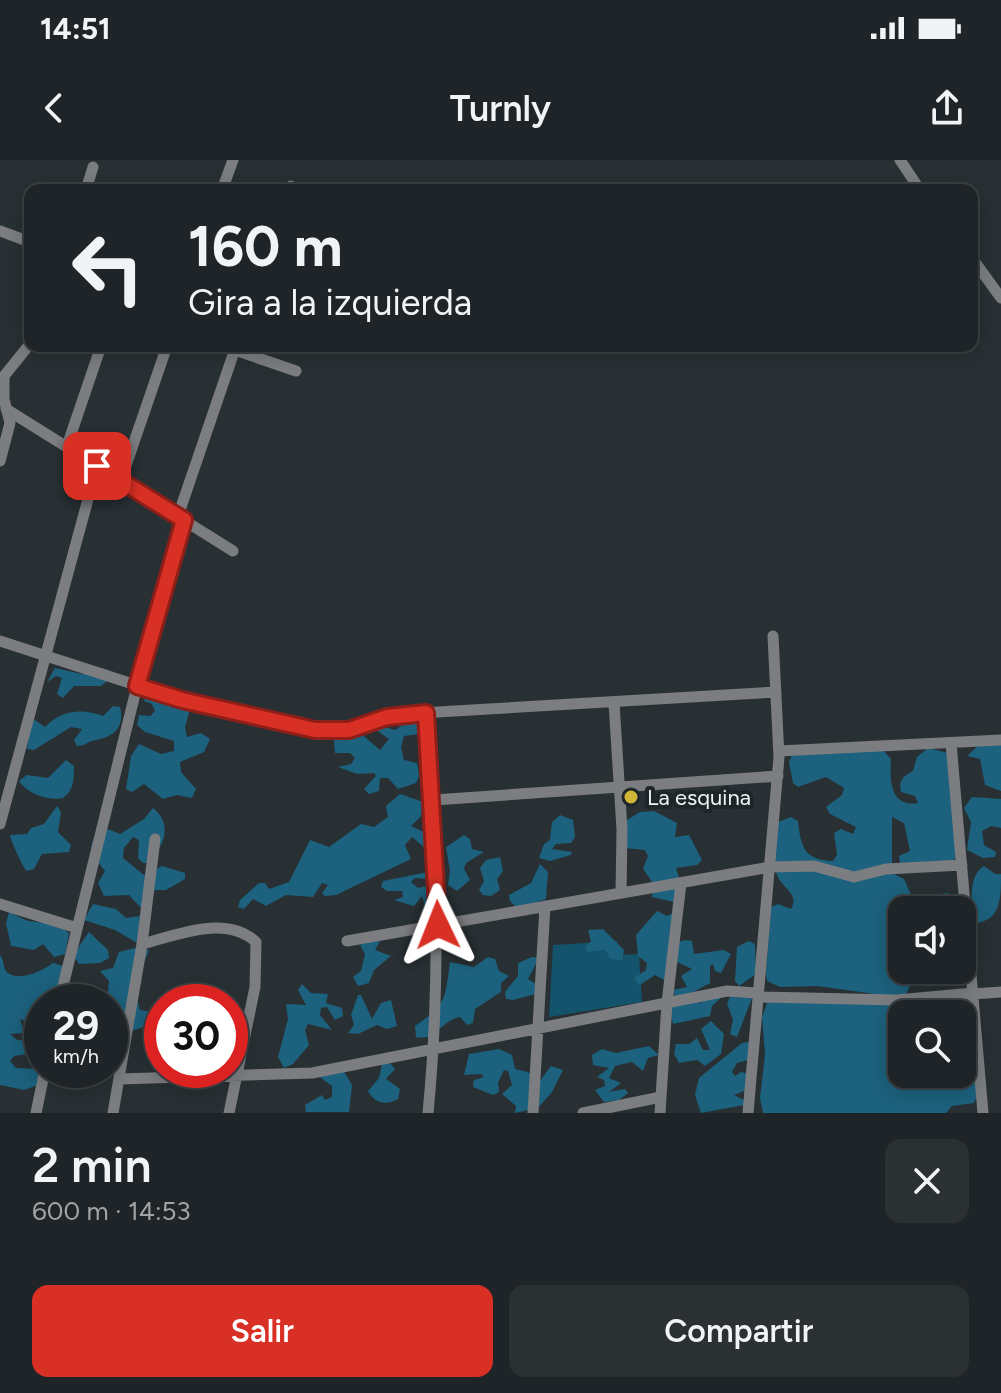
<!DOCTYPE html>
<html lang="es">
<head>
<meta charset="utf-8">
<style>
	body { margin:0; font-family:Figtree,sans-serif; background:#2b3033; color:#f1f3f6; height:100vh; display:flex; flex-direction:column; font-size:30px; white-space:nowrap }
	* { box-sizing:border-box; margin:0 }
	p { font-size:26px; color:#a1a4a7 }
	.icon { flex:none; width:44px; height:44px; fill:none; stroke:currentColor; stroke-width:2; stroke-linecap:round; stroke-linejoin:round }
	.map { position:relative; height:953px; overflow:hidden }
	.panel { display:flex; flex-direction:column; background:#1e2427; flex:1 }
	.panel>* { flex:none }
	.hud { position:absolute; left:24px; top:24px; width:954px; height:168px; border-radius:16px; box-shadow:0 4px 20px #0003,0 0 0 2px #3c4144; background:#1e2427; color:#f1f3f6; overflow:hidden }
	.buttons { position:absolute; left:888px; top:736px; display:grid; gap:16px }
	.buttons a { display:grid; place-items:center; width:88px; height:88px; border-radius:16px; background:#1e2427; box-shadow:0 4px 20px #0003,0 0 0 2px #3c4144; font-size:40px }
	.speed { position:absolute; left:24px; top:824px; display:flex; gap:16px; font-size:40px; font-weight:700; text-align:center }
	.speed>* { display:grid; place-content:center; width:104px; height:104px; border-radius:50%; background:#1e2427; box-shadow:0 4px 20px #0003,0 0 0 2px #3c4144; line-height:1 }
	.speed small { font-size:20px; font-weight:400 }
	.speed .limit { border:12px solid #d22; background:#fff; color:#111 }
	.pin { position:absolute; display:grid; place-items:center; width:68px; height:68px; color:#fff; margin:-34px; border-radius:16px; box-shadow:0 4px 12px #0006 }
	.me { position:absolute; width:88px; margin:-44px; rotate:358deg; stroke-linejoin:round; filter:drop-shadow(0 0 6px #0008) }
	.turn { display:flex; align-items:center; gap:28px; height:168px; padding:0 32px; font-size:36px }
	.turn .icon { width:104px; height:104px; stroke-width:2.5 }
	.turn b { display:block; font-size:56px; line-height:68px }
	.round { display:grid; place-items:center; flex:none; width:84px; height:84px; border-radius:16px; background:#2b3033 }
	.head { display:flex; align-items:center; justify-content:space-between; height:136px; padding:0 32px }
	h1 { font-size:48px; font-weight:600; line-height:60px }
	.action { display:flex; gap:16px; margin-top:auto; padding:16px 32px }
	.action a { flex:1; height:92px; border-radius:16px; background:#d93025; color:#fff; font-size:32px; font-weight:600; line-height:92px; text-align:center }
	.action a+a { background:#2b3033; color:#f1f3f6 }
	.status { display:flex; justify-content:space-between; align-items:center; height:56px; padding:0 40px; background:#1e2427; direction:ltr }
	.status svg { height:22px; fill:currentColor }
	header { display:flex; justify-content:space-between; align-items:center; height:104px; padding:0 32px; background:#1e2427; font-size:36px; font-weight:600 }
	.map>svg:first-child { display:block }
</style>
</head>
<body>
<div class="status"><b>14:51</b><svg viewBox="0 0 49 12"><path d="M0 12V9h3v3zM5 12V6h3v6zM10 12V3h3v9zM15 12V0h3v12zM26 1h20v11H26zM47 4h2v5h-2z"/></svg></div>
<header><svg class="icon" aria-label="back" viewBox="0 0 24 24"><path d="M15 5l-7 7 7 7"/></svg>Turnly<svg class="icon" aria-label="share" viewBox="0 0 24 24"><path d="M12 15V3M7 8l5-5 5 5M5 13v7h14v-7"/></svg></header>
<div class="map">
<svg width="1001" height="953" viewBox="0 0 1001 953">
	<rect width="100%" height="100%" fill="#283034"/>
	<path fill="#14536c" d="M617,781L618,795L639,794L642,842L549,857L553,785Z"/>
	<path fill="#1c617d" d="M55,508L82,514L103,508L110,511L112,517L101,526H74L63,538L57,534L62,518L56,516L47,522Z
		M148,532L191,546L185,567L187,577L201,573L210,579L204,592L180,602L181,612L196,629L192,638L177,635L163,639L144,624L132,632L126,629L131,596L139,584L161,594L174,591V581L145,572L137,565L139,555L150,556L155,551L152,544L144,541Z
		M113,546L120,547C125,567 114,577 96,580C88,581 86,586 77,586L74,580L82,569L71,567L34,590L27,589L31,562L35,560L45,567C61,550 82,548 103,556Z
		M412,559L423,562L426,573L404,576L401,587L404,600L417,603L419,616L416,623L398,629L388,618H380L379,631L369,634L364,629L376,616L374,613L357,614L338,607L351,604L355,598L350,593H335L334,580L348,579L359,572L380,590L389,579L375,569L381,566L395,570Z
		M1001,577V631L985,625L980,599L967,596L983,581Z
		M928,588L948,593L957,698L951,701L900,703L899,696L910,691L904,663L892,657V713L904,719L912,737L948,733L960,740L962,750H902L898,810L910,826L904,838L817,826L780,827L767,821L766,812L771,747L778,744L791,749C800,733 782,729 777,715C771,700 777,678 778,662L791,657L798,661C801,687 804,700 833,701L837,695L834,673L841,669L853,674L856,667L830,654L826,647L842,635L844,628L826,617L798,627L793,623L789,602L792,595L882,589L891,599C890,618 889,648 918,643L915,636L901,632C898,621 903,616 913,611L917,597Z
		M66,600L74,606C74,618 74,631 63,638C48,641 28,634 19,621L27,615L48,618Z
		M400,634L423,642L421,656L411,666L432,676L430,692L412,677L405,685L411,699L336,735L325,736L322,733L328,725L322,723L313,737L286,735L266,746L253,739L244,749L238,747L240,740L259,723H265L269,729L289,722L310,680L329,687L361,664L374,667L388,657L386,646Z
		M972,637L1001,639V668L991,666L982,671L984,685L996,692L995,697L983,698L967,690L971,662L964,648Z
		M57,646L61,652L58,672L71,685L69,692L42,694L34,709L27,711C23,708 10,679 10,675L27,674L31,668L44,664Z
		M153,648C174,665 163,685 150,703H143L138,698L139,680L133,677L124,688L123,698L144,715L162,706L185,713V719L166,730H155L141,748L129,735L104,736L98,723L105,711L91,693L92,682L108,669L120,674L144,659Z
		M654,651L677,663L675,677L689,675L702,700L697,705L676,708L680,721L674,742L652,737L653,723L643,709L648,696L645,690L624,688L627,660L640,652Z
		M560,655L573,660L575,677L571,683L556,684L552,689L572,692L571,695L550,701L539,698L544,684L550,680L552,662Z
		M464,675L470,679L472,689L484,692L466,703L464,709L470,720L457,731L448,725L450,711L446,687Z
		M500,697L503,711L497,719L500,730L491,736L483,735L479,730L484,721L480,708L486,700Z
		M540,704L548,712L546,739L518,749L510,741L509,735L531,723Z
		M984,706L995,714H1001C1001,738 1001,760 976,763C971,748 967,716 984,706Z
		M433,711V719L415,718L411,722L418,728L431,725L433,752L426,749L422,736L414,746L394,740L403,737L402,731H387L381,727L383,721Z
		M93,744L116,749L126,758L140,756L137,783L115,770L84,760Z
		M657,751L667,756L673,753L666,821L655,815L640,825L634,818L646,810L647,803L638,796L636,775Z
		M9,752L28,761L57,764L69,773L65,794L54,797L43,784L34,790L11,786L6,763Z
		M603,769L624,790L622,800L611,799L605,790L587,792L586,786L591,781L588,770Z
		M89,772L108,790L109,798L100,803L79,804L73,795Z
		M377,779L380,781L375,790L391,796L374,810L369,823L358,826L353,817L361,811L365,794L360,785Z
		M685,780L692,781L694,794L724,790L731,794L721,813L715,811L713,804L710,806V823L695,831L700,844L703,838L724,835L712,846L710,856L673,864L669,847L676,840L673,830L687,827L681,816L692,809L677,802L678,782Z
		M749,781L755,784L756,814L739,826L735,821L737,787Z
		M143,786L149,791L137,815L142,823L134,829L140,850L154,852L156,858L149,865L129,872L122,901L110,906V853L114,847L107,839L109,821L100,811L113,808L119,792Z
		M0,795C5,801 2,808 8,813C20,822 44,810 53,803L63,806L54,840L42,842L39,866L20,859L24,873L10,874L17,880L42,881V892L14,896L10,901L16,908L42,909L38,925L24,930L0,925Z
		M488,797L495,799L499,811L509,816L501,823V832L475,849L473,863L467,865L460,857C443,859 435,882 416,877L415,866C447,844 445,839 450,802L474,807Z
		M532,797L539,798L528,819L536,824L539,833L513,840L506,839L505,832L518,816V803Z
		M302,824L311,833L328,834L326,843L342,848L343,856L335,860L327,847L321,848L320,855L332,870L308,864L305,870L309,885L293,904L284,908L278,897L288,859L286,844L306,845L298,830Z
		M358,835H361L372,859L381,843L391,840L397,866L387,869L377,865L358,874L348,873L354,865L351,855Z
		M731,835L752,838L737,877L730,874L733,860L727,843Z
		M949,835L969,842L974,868L970,874L963,871L962,854C941,854 909,849 893,861L894,870L902,877V914H962V903L975,909L979,930L974,943L952,946L946,953H763L760,938L765,894L762,857L767,843L773,839Z
		M711,861L724,874L721,894L705,906L697,900L679,903L674,894L676,884H689L697,878L703,890H710L701,869Z
		M749,882L748,900L737,903L732,912L735,916L741,912L748,914L746,934L744,931L734,935L744,940V945L701,953L695,935L699,918L742,883Z
		M649,886L659,895L648,898L643,911L632,902L615,906L609,918L621,923L609,932L625,929L628,933L619,940L604,942L595,930L605,926L604,920L597,917L609,908L593,905L592,895L602,889L616,893Z
		M499,889L512,895L515,909L528,912L539,922L551,906L563,910L552,932L538,948L515,953L516,946L502,934L512,925L508,911L504,910L498,923L499,932L493,935L473,927L474,920L484,917L481,914L464,915L469,894Z
		M389,902L395,909L386,919L400,929L398,939C386,946 374,943 368,931L379,918L382,904Z
		M343,910L352,925L349,952H306L305,945L322,935L325,940L332,937V926L317,915Z"/>
	<g fill="none" stroke-linecap="round" stroke-linejoin="round">
		<path stroke="#7b7d80" stroke-width="11" d="M900,0L920,30
			M86,30L93,7
			M222,30L233,0
			M290,30L291,26
			M0,71L30,82
			M972,98L1001,138
			M223,186L296,211
			M6,249L233,391
			M67,286L101,186
			M0,301L10,263L4,239V216L30,184
			M121,320L167,186
			M178,356L236,186
			M0,481L182,540L330,572L349,570L404,554L776,532
			M614,543L622,669L621,733
			M426,553C437,687 441,819 428,953
			M951,583L983,953
			M779,591L1001,580
			M434,640L778,616
			M0,664L97,306
			M0,744L74,767
			M347,781L770,707L814,706L854,717L886,709L962,705
			M142,784C177,775 226,754 256,782L255,827L229,953
			M973,834L1001,832
			M758,837L897,840L973,833
			M59,842L137,526L184,360
			M119,919L312,913L727,831L758,833
			M36,953L45,910
			M113,953L142,784L155,679
			M533,953L545,746
			M583,953L661,937
			M660,953L667,843L681,723
			M748,953L779,597L773,476"/>
	</g>
	<g fill="none" stroke-linecap="round" stroke-linejoin="round">
		<defs>
			<path id="route" d="M97,306L184,360L137,526L182,540L315,570H349L387,557L426,553L438,765"/>
		</defs>
		<use href="#route" stroke="#8d1f18" stroke-width="20"/>
		<use href="#route" stroke="#d93025" stroke-width="14"/>
	</g>
	<circle fill="#d1b736" stroke="#1e262a" stroke-width="3" cx="631" cy="637" r="8"/>
	<g text-anchor="middle" stroke-width="8" stroke-linejoin="round" paint-order="stroke">
		<g font-size="22" fill="#eef3f6" stroke="#1e262a" text-anchor="start">
			<text x="647" y="645">La esquina</text>
		</g>
	</g>
</svg>
<div class="buttons">
<a><svg class="icon" aria-label="sound" viewBox="0 0 24 24"><path d="M4 9h4l5-4v14l-5-4H4zM17 9q2 3 0 6"/></svg></a>
<a><svg class="icon" aria-label="search" viewBox="0 0 24 24"><circle cx="10" cy="10" r="6"/><path d="M15 15l6 6"/></svg></a>
</div>
<div class="speed"><div>29<small>km/h</small></div><div class="limit">30</div></div>
<div class="pin" style="left:97px;top:306px;background:#d93025"><svg class="icon" aria-label="arrive" viewBox="0 0 24 24"><path d="M6 21V4h12l-3 4 3 4H6"/></svg></div>
<svg class="me" style="left:438px;top:765px" viewBox="-20 -20 40 40"><path d="M0-17L14 15 0 8-14 15z" fill="#d93025" stroke="#fff" stroke-width="4"/></svg>
<div class="hud">
<div class="turn"><svg class="icon" aria-label="left" viewBox="0 0 24 24"><path d="M17 20v-9H6M10 6l-5 5 5 5"/></svg><div><b>160 m</b>Gira a la izquierda</div></div>
</div>
</div>
<section class="panel">
<div class="head"><div><h1>2 min</h1><p>600 m · 14:53</p></div><a class="round"><svg class="icon" aria-label="close" viewBox="0 0 24 24"><path d="M6 6l12 12M18 6L6 18"/></svg></a></div>
<div class="action"><a>Salir</a><a>Compartir</a></div>
</section>
</body>
</html>
